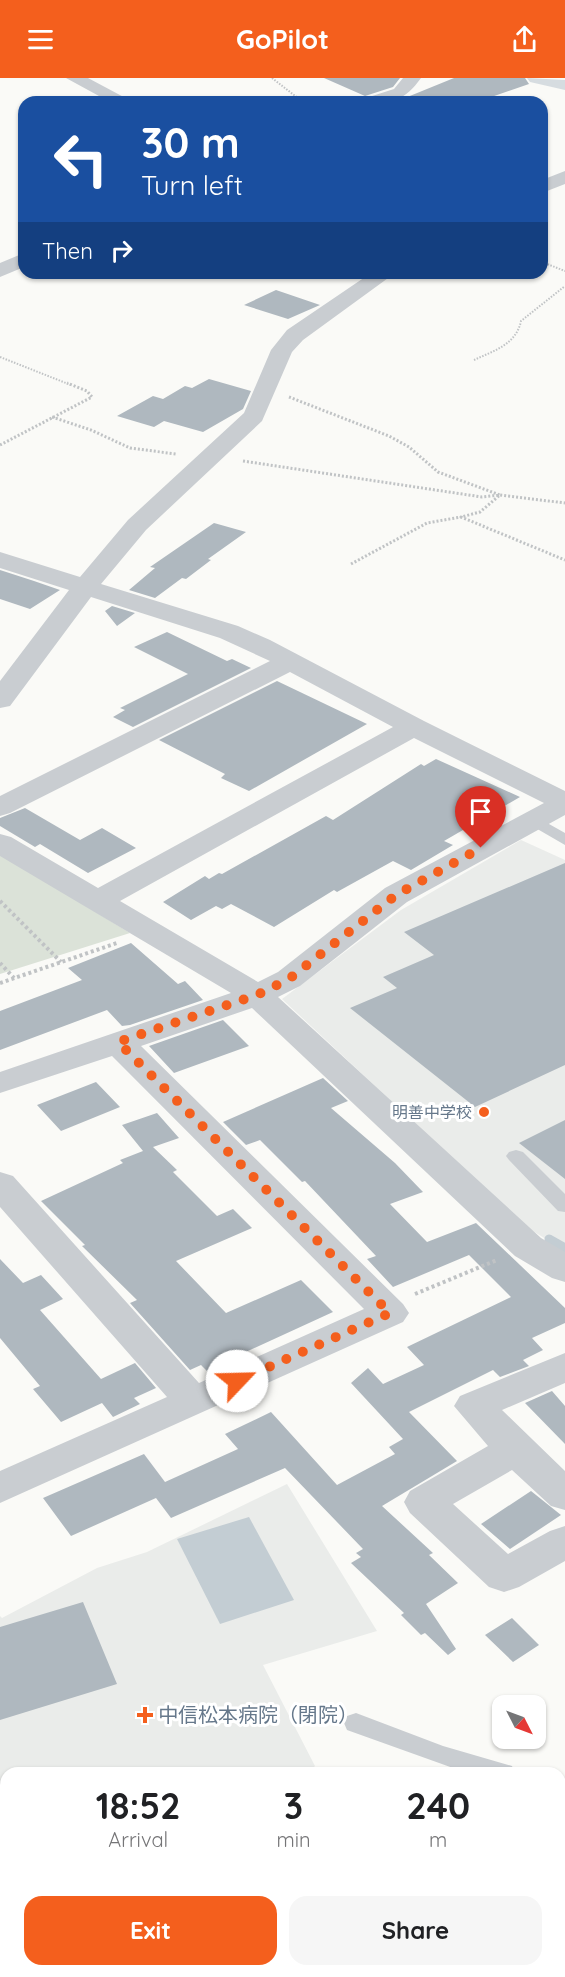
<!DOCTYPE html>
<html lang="en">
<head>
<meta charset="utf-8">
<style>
	body { margin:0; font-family:Quicksand,"Noto Sans JP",sans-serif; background:#f6f6f6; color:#202124; height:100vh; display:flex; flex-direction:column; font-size:22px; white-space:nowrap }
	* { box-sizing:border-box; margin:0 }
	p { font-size:20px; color:#757577 }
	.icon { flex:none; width:33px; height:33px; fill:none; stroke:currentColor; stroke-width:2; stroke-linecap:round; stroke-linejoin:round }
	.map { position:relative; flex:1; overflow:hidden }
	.drawer { position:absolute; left:0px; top:1689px; width:566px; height:210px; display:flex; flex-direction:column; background:#fff; border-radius:18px 18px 0 0; box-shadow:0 2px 4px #0004 }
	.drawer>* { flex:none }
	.top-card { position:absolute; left:18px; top:18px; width:530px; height:183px; border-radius:18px; box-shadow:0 2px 4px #0004; background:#1a4fa0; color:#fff; overflow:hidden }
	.needle { width:39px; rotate:132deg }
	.buttons { position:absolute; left:492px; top:1617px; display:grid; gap:12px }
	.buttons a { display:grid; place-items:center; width:54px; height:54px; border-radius:12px; background:#fff; box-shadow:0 2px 4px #0004; font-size:30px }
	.pin { position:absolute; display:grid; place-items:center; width:51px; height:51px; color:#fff; margin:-62px -26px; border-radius:50% 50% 50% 0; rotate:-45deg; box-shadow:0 0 6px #0007 }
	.pin .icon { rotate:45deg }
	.me { position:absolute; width:66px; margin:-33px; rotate:66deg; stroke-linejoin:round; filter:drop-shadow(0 0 4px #0008) }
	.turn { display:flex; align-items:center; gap:21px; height:126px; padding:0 24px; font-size:27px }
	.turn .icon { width:78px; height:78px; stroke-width:2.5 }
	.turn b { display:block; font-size:42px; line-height:51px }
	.then { display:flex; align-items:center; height:57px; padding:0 24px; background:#0003; gap:12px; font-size:22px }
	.eta { display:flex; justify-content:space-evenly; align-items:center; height:102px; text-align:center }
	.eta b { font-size:36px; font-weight:800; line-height:42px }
	.action { display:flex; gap:12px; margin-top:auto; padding:12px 24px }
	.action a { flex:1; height:69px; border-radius:18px; background:#f45f1d; color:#fff; font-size:24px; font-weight:800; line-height:69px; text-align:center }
	.action a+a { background:#f6f6f6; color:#202124 }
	header { display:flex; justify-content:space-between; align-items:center; height:78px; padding:0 24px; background:#f45f1d; color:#fff; font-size:27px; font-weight:800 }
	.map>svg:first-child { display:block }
</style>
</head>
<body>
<header><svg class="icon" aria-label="menu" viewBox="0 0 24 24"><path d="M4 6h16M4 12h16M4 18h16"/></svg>GoPilot<svg class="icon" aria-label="share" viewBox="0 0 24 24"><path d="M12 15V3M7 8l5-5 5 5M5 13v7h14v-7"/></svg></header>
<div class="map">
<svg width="565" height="1899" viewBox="0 0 565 1899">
	<rect width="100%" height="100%" fill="#fafaf7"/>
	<path fill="#eaecea" d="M521,762L565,782V1173L525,1148L282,921L401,832Z
		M287,1406L377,1553L263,1587L315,1688L308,1695H6V1893H309L307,1899H0V1538L2,1540L97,1490L147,1474Z"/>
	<path fill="#dbe2d8" d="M0,776L130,855L0,896Z"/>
	<path fill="#c3cdd3" d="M249,1439L294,1522L220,1546L177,1461Z"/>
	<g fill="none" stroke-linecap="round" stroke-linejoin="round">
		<path stroke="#c3cdd3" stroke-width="9" d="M549,1161L565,1170"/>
	</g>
	<path fill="#afb8bf" d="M324,0H400L393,9L365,18Z
		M454,0H525L529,6L477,24H395Z
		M276,212L320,227L288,241L244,227Z
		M209,301L251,313L243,331L203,354L164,343L154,349L117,338L153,318L163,321L185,308L192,310Z
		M214,445L246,454L208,481L211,482L186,501L182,500L155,520L129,512L155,490L150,489Z
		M0,492L34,503L60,512L30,531L0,521Z
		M112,528L135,535L117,548L105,533Z
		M167,554L227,583L232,581L251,590L133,649L113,639L125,632L120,630L188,596L134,569Z
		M277,603L367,646L249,713L221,700L225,696L159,662Z
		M436,681L520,719L444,763L453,767L411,792L393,783L337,814L334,812L274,849L231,826L222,831L216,828L191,842L163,824L205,798L209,801L219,795L222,796L326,738L333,742L421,686L424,688Z
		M25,730L80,762L102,750L136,770L88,795L40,766L35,769L0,748V740Z
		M565,785V987L475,1029L350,930L397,910L383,899L434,877L404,854Z
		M131,865L178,906L185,903L203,922L130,947L122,948L107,932L0,972V933L82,902L68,890Z
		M223,942L249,968L174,995L149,968Z
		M323,1000L348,1023L331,1030L395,1085L423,1114L390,1126L427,1164L476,1145L565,1230V1245L532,1260L543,1272L523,1282L529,1288L500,1299L493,1292L409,1334L457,1383L382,1428L433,1475L429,1477L458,1505L426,1526L456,1571L448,1577L425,1555L421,1557L401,1537L404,1535L351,1485L361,1479L356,1475L363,1471L285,1390L171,1440L156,1420L71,1458L43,1420L144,1376L165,1404L238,1371L225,1356L271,1334L337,1407L395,1376L389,1369L403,1361L351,1305L368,1290L383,1306L424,1287L407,1269L511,1219L469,1177L393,1209L367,1181L376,1178L305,1103L302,1104L260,1062L246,1067L223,1044Z
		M96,1004L120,1029L61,1053L37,1027Z
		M157,1035L179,1060L153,1069L177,1092L173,1094L217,1138L233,1131L252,1150L176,1183L226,1235L301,1202L333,1234L237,1278L241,1281L211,1297L201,1287L190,1292L130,1225L137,1222L82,1168L85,1167L41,1123L123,1085L120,1082L143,1073L122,1047Z
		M565,1042V1101L519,1065Z
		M0,1181L23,1205L41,1197L63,1221L40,1232L101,1301L135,1285L156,1310L134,1320L140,1326L113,1339L102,1325L61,1344L33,1311L40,1308L0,1260Z
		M552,1313L565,1328V1366L525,1325Z
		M531,1413L561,1437L510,1471L481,1446Z
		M83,1524L117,1606L0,1642V1549Z
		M512,1540L539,1567L513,1584L485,1557Z"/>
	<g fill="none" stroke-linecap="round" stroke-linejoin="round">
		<path stroke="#c0c3c5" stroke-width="2" stroke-dasharray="1.5 1.5" stroke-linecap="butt" d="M272,0L303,24
			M542,184L565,193
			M0,279L71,307
			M474,282C493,273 516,267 521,243L565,208"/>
		<path stroke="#c0c3c5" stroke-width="3" stroke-dasharray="2 2" stroke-linecap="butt" d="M289,319L389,358L409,369L438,394L500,417L480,434L461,439L565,482
			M52,339L91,352L130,370L176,376
			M0,367L92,319L87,313L67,305
			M243,383L482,419L500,417L565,425
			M351,486L427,445L461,439"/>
		<path stroke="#c0c3c5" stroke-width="4" stroke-dasharray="3 3" stroke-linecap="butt" d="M0,823L61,884
			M0,885L14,900
			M0,905L117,865
			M415,1216L497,1182"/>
		<path fill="#c9cdd1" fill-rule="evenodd" d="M533,737L565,755V767L527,745L525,742L527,739Z
			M516,1072L523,1074L565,1116V1134L558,1133L509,1082L506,1078L509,1074Z
			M356,1635L443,1668L512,1688L515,1695H467L347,1652L344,1645L347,1638Z
			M560,1702L565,1703V1723L560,1722Z"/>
		<path fill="#c9cdd1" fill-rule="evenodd" d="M66,0H88L133,24H110Z
			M403,0H421C403,25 392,24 363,24L366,20L394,11Z
			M565,93V106L542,115V102Z
			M24,175V189L0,199V185Z
			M371,195H395L303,262L292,274L262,343L146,452L101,506L238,548L270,562L424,643L565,713V737L407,824L300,908L278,919L541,1160L565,1174V1204L552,1200L515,1178L252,930L141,968L403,1226L409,1235L403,1244L0,1425V1393L167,1319L0,1129V1094L13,1098L199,1305L364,1231L112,978L0,1015V994L231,915L0,778V756L11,759L98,810L393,649L290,594L10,735L0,738V718L270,583L220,560L91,519L10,628L0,630V603L69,512L0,490V474L80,499L128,442L244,335L271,272L287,252ZM414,660L544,725L385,810L278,894L258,904L120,823Z
			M565,1275V1305L502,1332L565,1393V1432L551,1428L512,1392L453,1426L508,1476L550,1453L565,1448V1483L519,1509L504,1514L489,1509L410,1435L404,1424L410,1413L488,1368L454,1328L460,1318Z"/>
		<path fill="#d6dce0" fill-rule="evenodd" d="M527,0L565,2V12L530,4Z"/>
	</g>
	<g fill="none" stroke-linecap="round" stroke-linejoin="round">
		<path stroke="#f45f1d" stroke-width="10" stroke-dasharray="0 18" d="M237,1303L390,1235L118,964L257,917L289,901L396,817L481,770"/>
	</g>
	<g fill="#f45f1d" stroke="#fff" stroke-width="2">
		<circle cx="484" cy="1034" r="6"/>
		<path d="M142 1628h6v6h6v6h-6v6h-6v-6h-6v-6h6z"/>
	</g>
	<g text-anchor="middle" stroke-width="6" stroke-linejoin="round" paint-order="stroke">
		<g font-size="16" fill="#66788b" stroke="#fff" text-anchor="end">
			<text x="472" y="1040">明善中学校</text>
		</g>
		<g font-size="20" fill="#66788b" stroke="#fff" text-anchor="start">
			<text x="158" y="1644">中信松本病院（閉院）</text>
		</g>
	</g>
</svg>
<div class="buttons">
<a><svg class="needle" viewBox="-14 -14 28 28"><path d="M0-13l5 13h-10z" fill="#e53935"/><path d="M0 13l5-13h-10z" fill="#757577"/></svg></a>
</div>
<div class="pin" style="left:481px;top:770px;background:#d93025"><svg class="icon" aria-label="arrive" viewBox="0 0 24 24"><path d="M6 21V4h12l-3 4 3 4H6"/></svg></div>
<svg class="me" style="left:237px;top:1303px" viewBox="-20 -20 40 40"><circle r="19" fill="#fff"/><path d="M0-13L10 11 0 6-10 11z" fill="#f45f1d"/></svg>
<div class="top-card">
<div class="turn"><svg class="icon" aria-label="left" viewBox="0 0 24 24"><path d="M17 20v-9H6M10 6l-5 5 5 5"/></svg><div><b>30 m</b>Turn left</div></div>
<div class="then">Then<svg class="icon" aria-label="right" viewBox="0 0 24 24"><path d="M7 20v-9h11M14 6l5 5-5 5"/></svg></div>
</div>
<section class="drawer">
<div class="eta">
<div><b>18:52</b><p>Arrival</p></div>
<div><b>3</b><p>min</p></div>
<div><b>240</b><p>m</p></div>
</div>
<div class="action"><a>Exit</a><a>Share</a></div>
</section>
</div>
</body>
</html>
